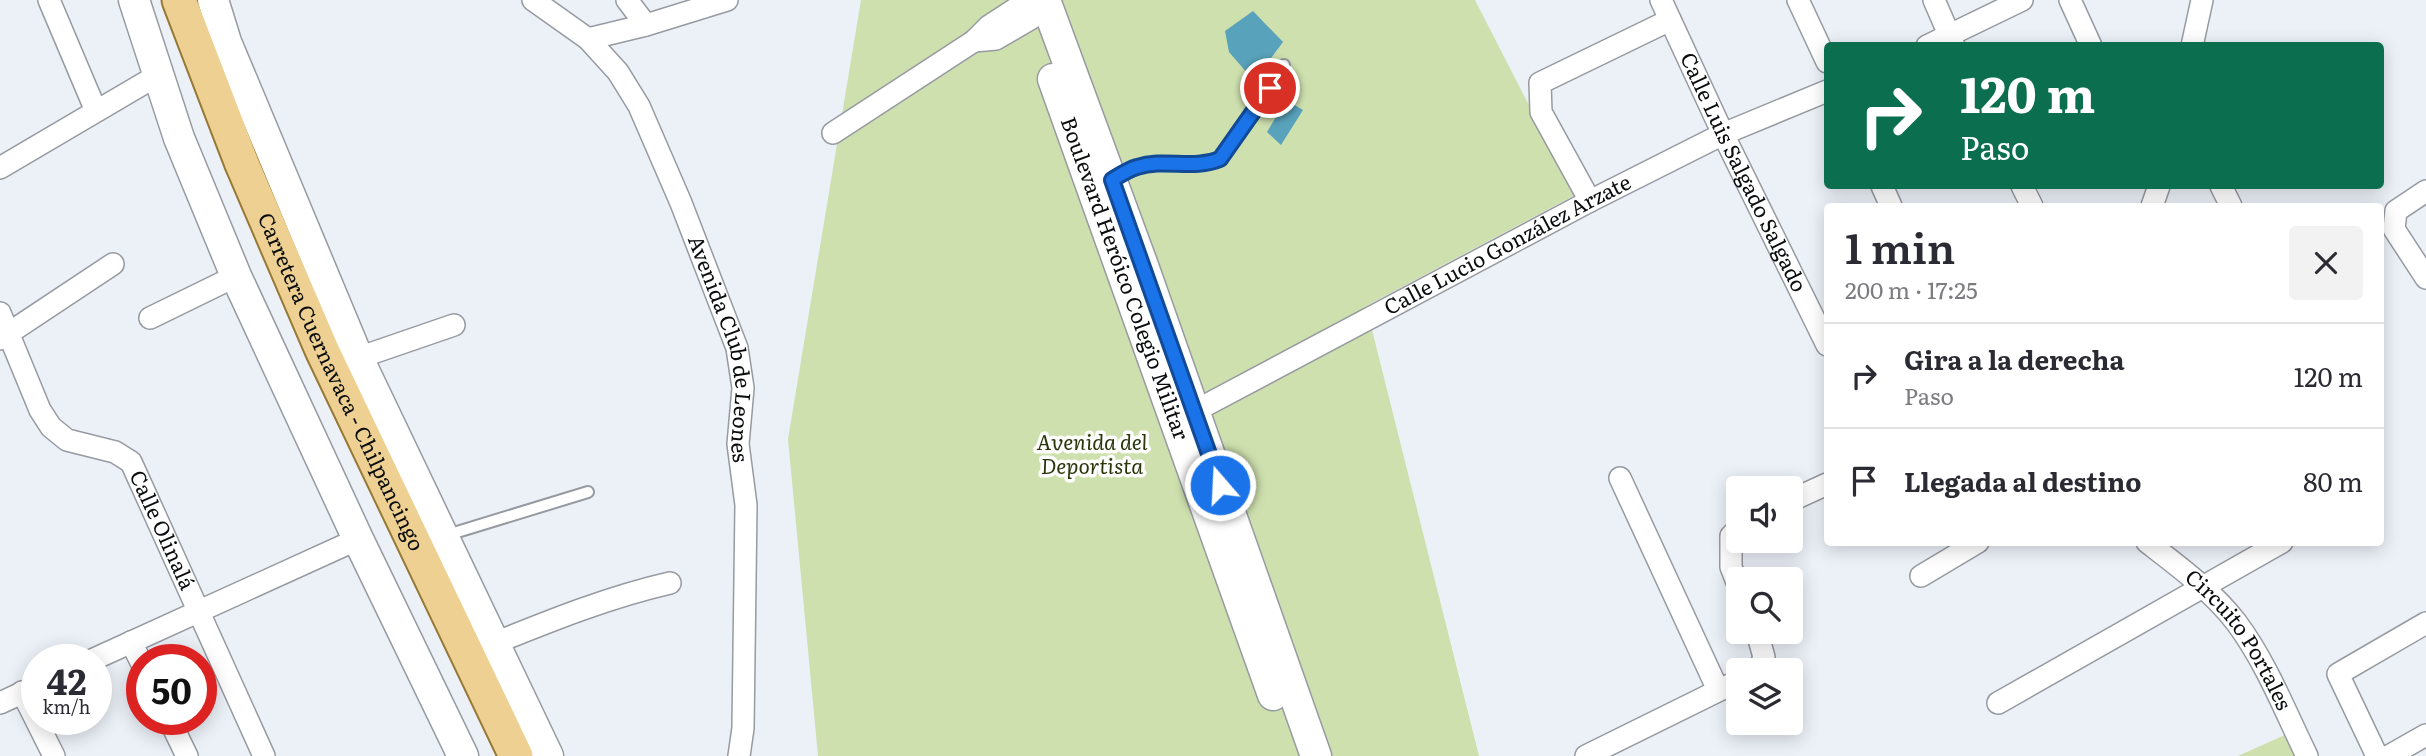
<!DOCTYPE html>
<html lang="es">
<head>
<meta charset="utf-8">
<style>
	body { margin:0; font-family:Literata,serif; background:#f2f2f3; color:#2b2b33; height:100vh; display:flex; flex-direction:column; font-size:26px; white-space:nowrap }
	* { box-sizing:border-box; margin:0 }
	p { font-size:23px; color:#7c7c81 }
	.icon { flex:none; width:38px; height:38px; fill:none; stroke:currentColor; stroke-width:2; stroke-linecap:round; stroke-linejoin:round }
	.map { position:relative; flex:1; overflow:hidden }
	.side { position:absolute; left:1824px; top:203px; width:560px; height:343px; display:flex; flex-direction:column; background:#fff; border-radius:7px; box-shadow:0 4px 18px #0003 }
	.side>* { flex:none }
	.top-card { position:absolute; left:1824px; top:42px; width:560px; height:147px; border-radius:7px; box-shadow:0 4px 18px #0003; background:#0b6e4f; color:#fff; overflow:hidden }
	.buttons { position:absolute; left:1726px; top:476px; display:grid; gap:14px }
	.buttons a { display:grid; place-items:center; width:77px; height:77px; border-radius:7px; background:#fff; box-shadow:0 4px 18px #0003; font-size:35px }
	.speed { position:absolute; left:21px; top:644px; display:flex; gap:14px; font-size:35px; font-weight:700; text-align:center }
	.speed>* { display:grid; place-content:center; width:91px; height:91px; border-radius:50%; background:#fff; box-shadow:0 4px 18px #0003; line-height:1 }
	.speed small { font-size:18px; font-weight:400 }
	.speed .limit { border:10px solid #d22; background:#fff; color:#111 }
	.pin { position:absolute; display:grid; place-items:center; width:60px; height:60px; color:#fff; margin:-30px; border:4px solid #fff; border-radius:50%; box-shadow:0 2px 7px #0007 }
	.me { position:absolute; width:77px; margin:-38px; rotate:341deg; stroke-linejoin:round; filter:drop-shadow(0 0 5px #0008) }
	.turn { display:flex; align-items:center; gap:24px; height:147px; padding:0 21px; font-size:32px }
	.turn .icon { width:91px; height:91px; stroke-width:2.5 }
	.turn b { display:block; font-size:49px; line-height:60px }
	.round { display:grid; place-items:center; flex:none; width:74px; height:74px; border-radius:7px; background:#f2f2f3 }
	.summary { display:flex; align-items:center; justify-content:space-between; height:119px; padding:0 21px }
	h1 { font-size:42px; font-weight:600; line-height:52px }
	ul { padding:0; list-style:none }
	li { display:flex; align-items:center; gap:21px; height:105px; padding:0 21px; border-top:2px solid #e1e1e2 }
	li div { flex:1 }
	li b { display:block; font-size:26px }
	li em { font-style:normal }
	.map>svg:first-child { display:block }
</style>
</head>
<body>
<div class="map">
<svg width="2426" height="756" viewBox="0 0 2426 756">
	<rect width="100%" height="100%" fill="#ecf1f8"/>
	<path fill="#cee0ae" d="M861,0H1475L1575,195L1366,306L1479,756H818L788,439Z
		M2289,733L2300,756H2238Z"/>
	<path fill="#59a2bb" d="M1253,11L1283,42L1254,81L1229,52L1225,31Z
		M1286,100L1303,110L1281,145L1267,132Z"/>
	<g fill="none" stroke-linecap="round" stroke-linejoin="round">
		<defs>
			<path id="lane" d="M1115,178L1137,167L1172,163L1199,165L1220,159L1255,111L1284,65
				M444,536L588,492"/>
			<g id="street">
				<path d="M49,0L96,111"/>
				<path id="s1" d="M533,0L588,39L618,72L639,106L681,203L737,348L743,388L738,444L746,505L743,728L739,756"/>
				<path d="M627,0L646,25"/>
				<path id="s2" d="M1661,0L1723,134L1827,345"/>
				<path d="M1798,0L1827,62"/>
				<path d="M1934,0L1954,46"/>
				<path d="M2070,0L2091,46"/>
				<path d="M588,39L646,25L727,0"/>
				<path d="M974,41L996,39L1032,18"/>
				<path d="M1927,46L2022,0"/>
				<path d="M2192,46L2202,0"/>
				<path d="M833,133L974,41L989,26L1026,2"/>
				<path d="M0,168L158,75"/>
				<path d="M1882,186L1891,206"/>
				<path d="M2022,186L2032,206"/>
				<path d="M2221,186L2231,206"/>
				<path d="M2426,191L2396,211L2394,229L2426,278"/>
				<path d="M1590,201L1541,112L1540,83L1670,20"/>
				<path d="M2152,206L2159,186"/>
				<path id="s3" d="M0,313L40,410L51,427L67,440L115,452L131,462L264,756"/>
				<path d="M150,318L236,276"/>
				<path d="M0,339L113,264"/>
				<path d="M358,358L454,325"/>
				<path id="s4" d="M1195,411L1590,201L1723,134L1827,91"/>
				<path d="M1620,478L1718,690"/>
				<path d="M1790,501L1827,484"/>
				<path d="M1738,529L1731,536V567L1738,585"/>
				<path id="s5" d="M2147,542C2178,566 2212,591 2236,622C2266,662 2285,711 2307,756"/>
				<path d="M1921,576L1978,542"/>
				<path d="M1757,632L1764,657L1759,670"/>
				<path d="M131,642L142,664"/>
				<path d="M495,643C552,620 609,597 670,583"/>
				<path d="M92,660L358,539"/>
				<path d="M22,692L54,756"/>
				<path d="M0,703L37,686"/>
				<path d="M1998,703L2282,542"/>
				<path d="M169,719L187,756"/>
				<path d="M1586,756L1738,681"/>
				<path d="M2377,756L2338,674L2426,623"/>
				<path d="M2389,756L2426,735"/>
			</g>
			<g id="secondary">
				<path d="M134,0L179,138L236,276L358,539L463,756"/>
				<path d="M213,0L226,42L358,358L548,756"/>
				<path d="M1045,0L1142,263L1316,756"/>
				<path id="s6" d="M1053,79L1273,695"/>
			</g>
			<g id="primary">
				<path id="s7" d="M179,0L242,164L322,350L516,756"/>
			</g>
		</defs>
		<use href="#lane" stroke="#969aa1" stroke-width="14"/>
		<use href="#street" stroke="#969aa1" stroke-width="24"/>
		<use href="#secondary" stroke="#969aa1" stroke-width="33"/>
		<use href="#primary" stroke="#977834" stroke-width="37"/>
		<use href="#lane" stroke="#fff" stroke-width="10"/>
		<use href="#street" stroke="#fff" stroke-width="21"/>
		<use href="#secondary" stroke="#fff" stroke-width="30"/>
		<use href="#primary" stroke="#eed192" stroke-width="33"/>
	</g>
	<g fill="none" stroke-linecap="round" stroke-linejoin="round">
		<defs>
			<path id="route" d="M1220,485L1112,180C1120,175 1129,169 1137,167C1165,158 1193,170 1220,159L1270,88"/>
		</defs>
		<use href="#route" stroke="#114b97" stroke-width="18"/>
		<use href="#route" stroke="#1a73e8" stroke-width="12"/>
	</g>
	<g text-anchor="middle" stroke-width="7" stroke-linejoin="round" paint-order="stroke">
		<g font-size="21" fill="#0a0c0e" stroke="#fefefe">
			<text dy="7" stroke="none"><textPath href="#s2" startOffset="191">Calle Luis Salgado Salgado</textPath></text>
			<text dy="7" stroke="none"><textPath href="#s4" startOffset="354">Calle Lucio González Arzate</textPath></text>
			<text dy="7" stroke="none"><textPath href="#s6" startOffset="212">Boulevard Heróico Colegio Militar</textPath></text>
			<text dy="7" stroke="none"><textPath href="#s1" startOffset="411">Avenida Club de Leones</textPath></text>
			<text dy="7" stroke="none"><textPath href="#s7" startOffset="415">Carretera Cuernavaca - Chilpancingo</textPath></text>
			<text dy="7" stroke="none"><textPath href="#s3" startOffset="289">Calle Olinalá</textPath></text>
			<text dy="7" stroke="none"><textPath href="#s5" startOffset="136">Circuito Portales</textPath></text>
		</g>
		<g font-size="21" font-style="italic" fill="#2a360a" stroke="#fefefe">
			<text x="1092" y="450">Avenida del<tspan x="1092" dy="24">Deportista</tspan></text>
		</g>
	</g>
</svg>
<div class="buttons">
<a><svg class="icon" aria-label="sound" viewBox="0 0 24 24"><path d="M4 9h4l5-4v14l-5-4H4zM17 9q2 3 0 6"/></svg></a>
<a><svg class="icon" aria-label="search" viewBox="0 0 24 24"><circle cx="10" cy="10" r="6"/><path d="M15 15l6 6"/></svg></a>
<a><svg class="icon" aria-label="layers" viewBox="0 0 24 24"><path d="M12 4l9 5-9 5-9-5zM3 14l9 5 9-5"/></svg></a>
</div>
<div class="speed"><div>42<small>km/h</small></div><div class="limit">50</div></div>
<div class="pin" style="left:1270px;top:88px;background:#d93025"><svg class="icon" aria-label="arrive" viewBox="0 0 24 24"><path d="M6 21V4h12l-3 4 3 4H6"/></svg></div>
<svg class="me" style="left:1220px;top:485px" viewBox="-20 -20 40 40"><circle r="17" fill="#1a73e8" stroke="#fff" stroke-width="3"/><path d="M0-11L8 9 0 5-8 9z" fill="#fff"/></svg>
<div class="top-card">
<div class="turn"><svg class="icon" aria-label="right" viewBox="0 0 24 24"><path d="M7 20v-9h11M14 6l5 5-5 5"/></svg><div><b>120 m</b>Paso</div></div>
</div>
<section class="side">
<div class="summary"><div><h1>1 min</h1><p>200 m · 17:25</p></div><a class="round"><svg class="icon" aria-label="close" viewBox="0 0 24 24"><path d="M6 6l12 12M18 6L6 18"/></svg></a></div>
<ul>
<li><svg class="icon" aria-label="right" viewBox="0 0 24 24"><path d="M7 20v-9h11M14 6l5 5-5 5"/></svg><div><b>Gira a la derecha</b><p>Paso</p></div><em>120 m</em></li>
<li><svg class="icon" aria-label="arrive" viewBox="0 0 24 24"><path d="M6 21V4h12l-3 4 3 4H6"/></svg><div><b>Llegada al destino</b></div><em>80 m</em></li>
</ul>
</section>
</div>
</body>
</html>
